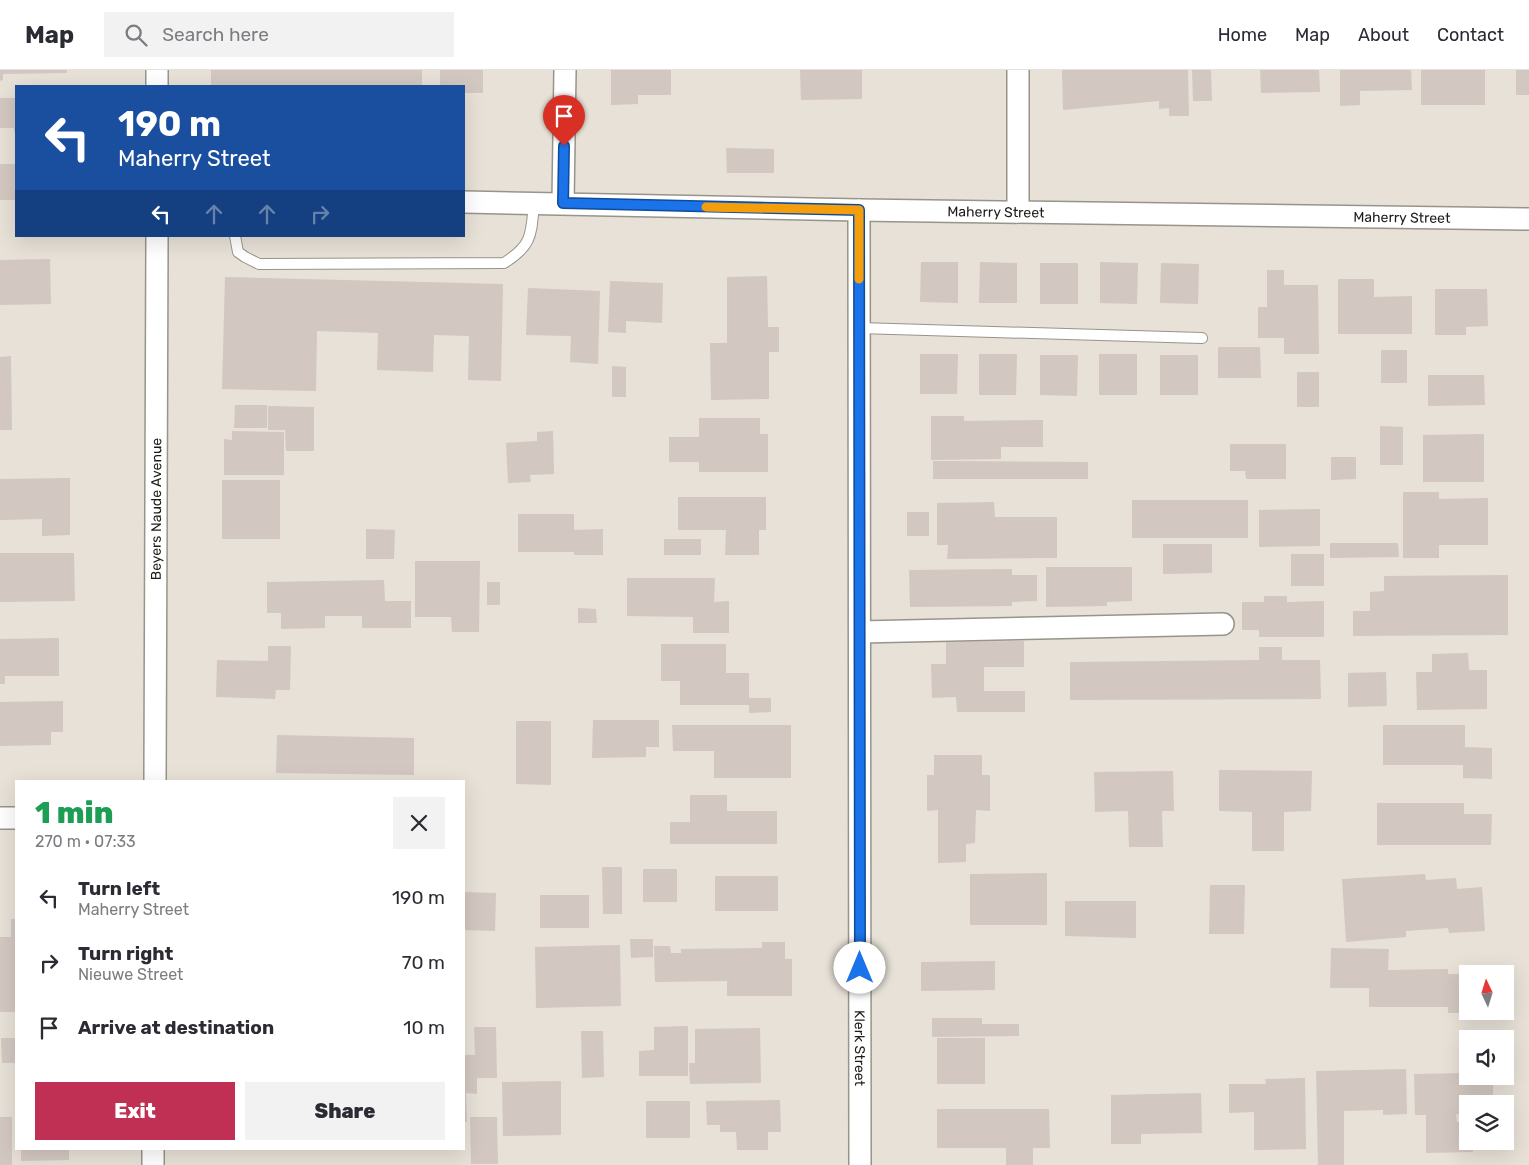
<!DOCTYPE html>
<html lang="en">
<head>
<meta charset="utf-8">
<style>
	body { margin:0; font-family:Rubik,sans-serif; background:#f2f2f3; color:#2b2b33; height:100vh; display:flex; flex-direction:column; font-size:19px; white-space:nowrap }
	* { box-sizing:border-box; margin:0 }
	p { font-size:16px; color:#7c7c81 }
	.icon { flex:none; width:28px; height:28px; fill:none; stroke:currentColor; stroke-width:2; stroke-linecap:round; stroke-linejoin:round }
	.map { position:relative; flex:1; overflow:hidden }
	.sheet { position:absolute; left:15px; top:710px; width:450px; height:370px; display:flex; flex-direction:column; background:#fff; border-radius:0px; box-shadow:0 5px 20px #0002 }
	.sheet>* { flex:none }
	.banner { position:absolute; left:15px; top:15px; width:450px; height:152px; border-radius:0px; box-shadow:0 5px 20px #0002; background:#1a4fa0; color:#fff; overflow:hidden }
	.needle { width:32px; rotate:356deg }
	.controls { position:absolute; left:1459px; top:895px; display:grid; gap:10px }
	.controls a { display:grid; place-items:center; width:55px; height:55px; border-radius:0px; background:#fff; box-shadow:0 5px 20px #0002; font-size:25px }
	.pin { position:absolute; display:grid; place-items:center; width:42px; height:42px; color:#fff; margin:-51px -21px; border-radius:50% 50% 50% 0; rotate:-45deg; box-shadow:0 0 5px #0007 }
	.pin .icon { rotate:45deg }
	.me { position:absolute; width:55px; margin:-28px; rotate:0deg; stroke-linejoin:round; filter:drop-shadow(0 0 4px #0008) }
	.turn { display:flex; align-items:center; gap:18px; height:105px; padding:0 20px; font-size:22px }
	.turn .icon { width:65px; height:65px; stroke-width:2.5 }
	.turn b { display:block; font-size:35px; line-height:42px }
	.lanes { display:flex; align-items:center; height:48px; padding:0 20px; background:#0003; justify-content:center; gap:25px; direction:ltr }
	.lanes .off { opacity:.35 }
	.round { display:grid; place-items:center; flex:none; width:52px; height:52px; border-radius:0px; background:#f2f2f3 }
	.head { display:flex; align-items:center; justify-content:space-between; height:85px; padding:0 20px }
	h1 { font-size:30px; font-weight:800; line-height:38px; color:#1e9e55 }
	.primary-button { display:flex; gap:10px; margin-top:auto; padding:10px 20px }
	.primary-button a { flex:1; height:58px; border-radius:0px; background:#c03054; color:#fff; font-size:20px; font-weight:800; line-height:58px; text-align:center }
	.primary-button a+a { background:#f2f2f3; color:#2b2b33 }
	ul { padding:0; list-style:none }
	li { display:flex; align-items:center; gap:15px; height:65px; padding:0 20px }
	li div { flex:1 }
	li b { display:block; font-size:19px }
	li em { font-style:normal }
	header { display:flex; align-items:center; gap:30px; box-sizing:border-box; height:70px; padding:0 25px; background:#fff; border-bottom:1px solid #e1e1e2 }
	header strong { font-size:24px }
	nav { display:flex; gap:28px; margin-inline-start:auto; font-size:18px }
	.search { width:350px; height:45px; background:#f2f2f3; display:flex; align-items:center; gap:12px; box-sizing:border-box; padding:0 18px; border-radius:0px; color:#7c7c81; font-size:19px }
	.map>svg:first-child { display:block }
</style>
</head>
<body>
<header>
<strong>Map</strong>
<div class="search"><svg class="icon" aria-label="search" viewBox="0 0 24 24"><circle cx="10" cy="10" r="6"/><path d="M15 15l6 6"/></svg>Search here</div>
<nav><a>Home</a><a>Map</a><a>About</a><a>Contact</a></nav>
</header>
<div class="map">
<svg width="1529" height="1095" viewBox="0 0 1529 1095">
	<rect width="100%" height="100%" fill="#e7e1d7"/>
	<path fill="#d3c7c1" d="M0,0H67V3L3,4V10L0,11Z
		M211,0H422V16H211Z
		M440,0H483V23H464V16H440Z
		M611,0H671V25H638V34L611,35Z
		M800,0H862V29L801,30Z
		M1062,0H1188L1189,46H1169V38L1159,39V31L1063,40Z
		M1192,0H1211L1212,31H1193Z
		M1260,0H1319L1320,22L1261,23Z
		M1340,0H1411L1412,20L1360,21V35L1340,36Z
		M1421,0H1485V35H1421Z
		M1516,0H1529V25H1516Z
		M0,28H16V61L14,62V58H0Z
		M726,78L774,79V103H727Z
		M0,94H16V130H0Z
		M50,189L51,234L0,235V190Z
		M921,192H958V233L920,232Z
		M980,192L1017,193V233H979Z
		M1100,192L1138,193L1137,234L1100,233Z
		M1040,193H1078V234H1040Z
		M1161,193L1199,194L1198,234L1160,233Z
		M1267,200H1284V215H1318L1319,284H1284V268H1258V237H1267Z
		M767,206L768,257H779V282H769V329L711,330L710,273H727V207Z
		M225,207L503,214L501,311L468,310L469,266L434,265L433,302L377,300L378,263L317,261L316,321L222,319Z
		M1338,209H1374V227L1412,226V264H1338Z
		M610,211L663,213L662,253L626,251V263L608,262Z
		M528,218L600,221L598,294L570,292L571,266L526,265Z
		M1435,219H1487L1488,256L1466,257V265H1435Z
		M1218,277H1260L1261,308H1218Z
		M1381,280H1407V313H1381Z
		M920,284H958L957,324H920Z
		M979,284H1017L1016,325H979Z
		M1099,284H1137V325H1099Z
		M1040,285H1078L1077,326L1040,325Z
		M1160,285H1198V325H1160Z
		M11,286L12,360H0V287Z
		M612,296L626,297V327H612Z
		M1297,302H1319V337H1297Z
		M1428,305H1484L1485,335L1428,336Z
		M235,335H267V358H234Z
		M268,336L314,337V381H286L285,360H268Z
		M931,346H964V351L1043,350V377H1001V389L931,390Z
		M699,348H760V364H768V402H699V392H669V367H699Z
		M1380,356L1403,357V395H1380Z
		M232,361L284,362V405H224V369L232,370Z
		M553,361L554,404L530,405L531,412L508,413L506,373L537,371V362Z
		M1484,364V412H1423V365Z
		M1230,374H1286V409H1246L1245,401H1230Z
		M1331,387H1356V409L1331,410Z
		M933,391L1088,392V409H933Z
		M70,408V465L42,466V449L0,450V409Z
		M222,410H280V469H222Z
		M1403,422H1439V429L1488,428V475H1439V488H1403Z
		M678,427H766V460H759V485H725L726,460H678Z
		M1132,430H1248V468H1132Z
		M994,432L995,447H1057V488L947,489L948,475H937V433Z
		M1320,439V476L1259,477V440Z
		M907,442H929V466H907Z
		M518,444H574V460L603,459V485H574V482H518Z
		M366,459L395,460L394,489H366Z
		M664,469H701V485H664Z
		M1330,473H1398L1399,487L1330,488Z
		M1163,474H1212V503L1163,504Z
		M0,483H74L75,531L0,532Z
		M1291,484H1324V516H1291Z
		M415,491H480L479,562H452L451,547H415Z
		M1046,497H1132V531L1107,532V536L1046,537Z
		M1012,499V505H1037V531L1012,532V536L910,537L909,500Z
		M1508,505V565L1353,566V541H1370V522L1384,521V506Z
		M627,508H715L714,532L729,531V563H693V547L627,546Z
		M384,510L385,531H411V558H362V546H325V558L281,559V543H267V512Z
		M487,512H500V535H487Z
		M1264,526H1287V532L1324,531V567H1259V560H1242V532H1264Z
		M578,538L596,539L597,553H578Z
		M59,568V606H5V614H0V569Z
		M1024,571V597H984V621H1025V642H957L956,627L932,628L931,594H946V572Z
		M661,574H726V603H749V628H771V642L749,643V635H680V611H661Z
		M268,576H291L290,620H276L275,629L216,627L217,590L268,591Z
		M1259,577H1282V590H1320L1321,629L1070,630V592L1259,590Z
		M1468,583L1469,600H1487V639L1417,640L1416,602H1432V584Z
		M1386,602L1387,636L1348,637V603Z
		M63,631V662H51V675L0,676V632Z
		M593,650H659V677H646V687L592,688Z
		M516,651H551V715L516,714Z
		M672,655H791V708H714V681H673Z
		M1383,655H1465V677L1492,678V709L1463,708V695H1383Z
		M277,665L414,668V705L276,703Z
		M934,685H982V705H990V741L976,740L975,773L966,774V792L938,793V740L927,741V705H934Z
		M1219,700L1312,701L1311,741L1284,742V781H1252V742L1219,741Z
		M1173,701L1174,741H1162L1163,777H1129L1128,741L1095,742L1094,702Z
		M690,725H727V741H777V774H670V752H690Z
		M1377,733H1464V744H1492L1491,775H1377Z
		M602,797H622V844H603Z
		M643,799H677V832H643Z
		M1047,803V855H970V804Z
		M1425,804L1426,810L1456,808L1457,819L1482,817L1485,861L1449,863L1448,858L1406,861V867L1346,872L1342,809Z
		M715,806H778V841H715Z
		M1210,815H1245L1244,864H1209Z
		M464,822L496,823L495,861L464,860Z
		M540,825H589V858H540Z
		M1065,831H1136V868L1065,866Z
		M11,849H16V942H0V867H11Z
		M630,869H653V887L631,888Z
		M762,872H785V889H792V926H727V911L655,912L654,876H670L671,883H681V879L762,878Z
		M620,875L621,936L536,938L535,877Z
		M1331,878L1389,879L1388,900L1448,899V904H1468V941H1479V943H1448V937H1369V918H1330Z
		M995,891V920L921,921V892Z
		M932,948H982V954H1019V966L932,967Z
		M688,956V1006H639V981L654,980V957Z
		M474,957H496L497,1008H477V1024L466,1023L467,1052H464V985H475Z
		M760,958L761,1013L690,1014L689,993H695V959Z
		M581,961H603L604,1007L582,1008Z
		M1,968H16V993H2Z
		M937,968H985V1014H937Z
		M1406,999L1407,1044L1383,1045V1040L1344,1041V1095H1318L1316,1001Z
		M1468,1003V1006H1493V1034H1468V1044H1456L1457,1052H1468V1071H1473V1082L1426,1083V1045H1415L1414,1004Z
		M1305,1008L1306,1079L1254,1080V1042L1229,1043V1014H1266L1265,1009Z
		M561,1011V1065L503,1066L502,1012Z
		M1201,1023L1202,1063L1141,1064V1074H1111V1025Z
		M780,1030L781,1062H768V1080H737L736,1062H720V1055H707L706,1031Z
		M646,1031H690V1068H646Z
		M937,1039H1049L1050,1078H1033V1095H1006V1078H937Z
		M0,1047H12V1095H0Z
		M470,1047H497L498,1094H471Z
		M21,1079H69V1090L21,1091Z"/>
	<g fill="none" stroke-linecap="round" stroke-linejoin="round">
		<defs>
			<path id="service" d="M235,166L238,182L245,187L259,194L504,193C533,175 531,164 534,133
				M859,258L1202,268"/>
			<g id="minor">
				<path d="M157,16V0"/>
				<path id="s1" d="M464,132L859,140L1529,149"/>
				<path d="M563,133L565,0"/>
				<path id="s2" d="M859,140L860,1095"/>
				<path d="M1018,142V0"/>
				<path d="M860,562L1223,554"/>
				<path id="s3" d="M155,711L157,166"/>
				<path d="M0,748H16"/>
				<path d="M153,1095V1079"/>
			</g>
		</defs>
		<use href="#service" stroke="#98948a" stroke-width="12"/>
		<use href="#minor" stroke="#98948a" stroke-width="24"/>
		<use href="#service" stroke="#fff" stroke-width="10"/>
		<use href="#minor" stroke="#fff" stroke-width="21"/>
	</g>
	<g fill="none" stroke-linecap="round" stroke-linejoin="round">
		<defs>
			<path id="route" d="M564,76L563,133L859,140L860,898"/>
		</defs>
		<use href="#route" stroke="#114b97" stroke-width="12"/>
		<use href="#route" stroke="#1a73e8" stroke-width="9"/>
		<path stroke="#f59e0b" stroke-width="9" d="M706,137L859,140V209"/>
	</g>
	<g text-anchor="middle" stroke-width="5" stroke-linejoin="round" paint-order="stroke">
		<g font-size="14" fill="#1d1c18" stroke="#f4efe4">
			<text dy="5" stroke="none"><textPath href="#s1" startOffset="532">Maherry Street</textPath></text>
			<text dy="5" stroke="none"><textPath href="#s1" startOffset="938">Maherry Street</textPath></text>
			<text dy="5" stroke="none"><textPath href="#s3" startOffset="272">Beyers Naude Avenue</textPath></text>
			<text dy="5" stroke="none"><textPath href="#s2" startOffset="838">Klerk Street</textPath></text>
		</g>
	</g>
</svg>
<div class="controls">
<a><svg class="needle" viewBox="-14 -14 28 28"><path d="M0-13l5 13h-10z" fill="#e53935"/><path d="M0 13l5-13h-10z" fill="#7c7c81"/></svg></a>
<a><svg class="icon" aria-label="sound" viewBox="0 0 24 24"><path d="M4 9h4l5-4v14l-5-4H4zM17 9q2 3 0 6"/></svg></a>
<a><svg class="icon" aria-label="layers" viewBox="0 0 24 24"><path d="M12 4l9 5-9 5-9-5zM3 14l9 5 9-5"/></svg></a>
</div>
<div class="pin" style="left:564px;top:76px;background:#d93025"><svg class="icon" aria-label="arrive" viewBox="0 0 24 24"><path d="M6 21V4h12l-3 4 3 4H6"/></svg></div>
<svg class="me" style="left:860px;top:898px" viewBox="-20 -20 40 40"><circle r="19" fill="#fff"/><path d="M0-13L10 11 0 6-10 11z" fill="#1a73e8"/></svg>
<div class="banner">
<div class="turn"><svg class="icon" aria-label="left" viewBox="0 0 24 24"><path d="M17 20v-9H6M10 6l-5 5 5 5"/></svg><div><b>190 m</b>Maherry Street</div></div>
<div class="lanes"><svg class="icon" aria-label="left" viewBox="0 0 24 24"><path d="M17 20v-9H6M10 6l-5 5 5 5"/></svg><svg class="icon off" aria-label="ahead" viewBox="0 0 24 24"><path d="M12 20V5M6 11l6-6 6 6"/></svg><svg class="icon off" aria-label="ahead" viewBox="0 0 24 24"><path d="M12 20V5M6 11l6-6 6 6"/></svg><svg class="icon off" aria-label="right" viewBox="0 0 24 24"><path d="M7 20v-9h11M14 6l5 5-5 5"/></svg></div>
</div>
<section class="sheet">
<div class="head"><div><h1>1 min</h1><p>270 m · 07:33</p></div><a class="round"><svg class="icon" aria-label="close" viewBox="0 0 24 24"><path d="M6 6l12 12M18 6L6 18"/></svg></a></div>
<ul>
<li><svg class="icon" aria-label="left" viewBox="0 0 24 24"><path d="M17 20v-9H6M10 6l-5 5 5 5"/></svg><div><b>Turn left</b><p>Maherry Street</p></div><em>190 m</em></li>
<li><svg class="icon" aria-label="right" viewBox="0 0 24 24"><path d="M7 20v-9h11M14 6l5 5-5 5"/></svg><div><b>Turn right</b><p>Nieuwe Street</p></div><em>70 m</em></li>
<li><svg class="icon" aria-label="arrive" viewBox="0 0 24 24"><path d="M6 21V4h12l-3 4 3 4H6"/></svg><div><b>Arrive at destination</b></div><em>10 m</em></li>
</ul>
<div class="primary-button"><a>Exit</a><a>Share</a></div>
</section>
</div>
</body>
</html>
